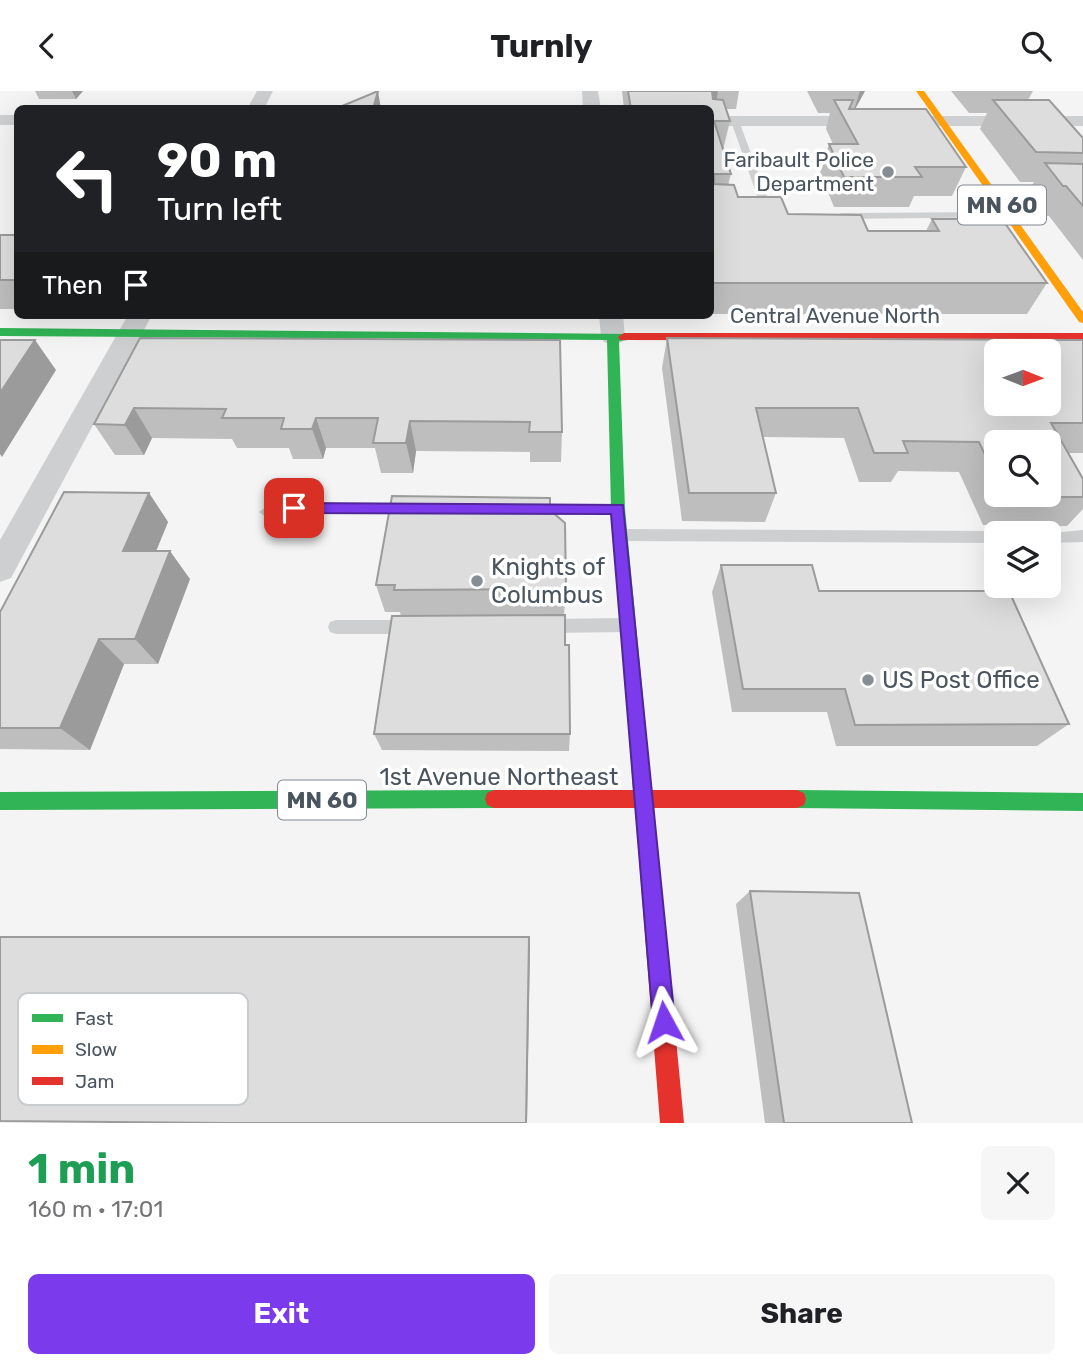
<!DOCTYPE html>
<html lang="en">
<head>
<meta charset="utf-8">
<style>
	body { margin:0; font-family:Rubik,sans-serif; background:#f6f6f6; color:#202124; height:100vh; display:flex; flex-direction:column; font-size:26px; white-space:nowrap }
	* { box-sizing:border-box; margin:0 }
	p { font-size:23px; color:#757577 }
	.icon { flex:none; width:38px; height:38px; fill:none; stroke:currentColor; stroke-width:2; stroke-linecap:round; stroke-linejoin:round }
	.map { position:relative; height:1032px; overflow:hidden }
	.drawer { display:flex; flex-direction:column; background:#fff; flex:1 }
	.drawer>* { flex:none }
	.top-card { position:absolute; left:14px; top:14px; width:700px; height:214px; border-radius:10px; box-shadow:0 7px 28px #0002; background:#202124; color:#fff; overflow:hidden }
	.needle { width:46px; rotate:91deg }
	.controls { position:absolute; left:984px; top:248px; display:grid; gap:14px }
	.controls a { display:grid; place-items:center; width:77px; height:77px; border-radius:10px; background:#fff; box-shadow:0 7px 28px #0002; font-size:35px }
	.pin { position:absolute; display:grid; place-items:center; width:60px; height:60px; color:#fff; margin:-30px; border-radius:14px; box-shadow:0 4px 10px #0006 }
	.me { position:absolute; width:77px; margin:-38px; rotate:355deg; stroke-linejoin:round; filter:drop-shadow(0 0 5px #0008) }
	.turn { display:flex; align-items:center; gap:24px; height:147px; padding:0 28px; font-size:32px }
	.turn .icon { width:91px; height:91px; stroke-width:2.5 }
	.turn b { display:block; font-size:49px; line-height:60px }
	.then { display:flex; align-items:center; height:66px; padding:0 28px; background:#0003; gap:14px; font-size:26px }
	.round { display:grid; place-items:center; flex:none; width:74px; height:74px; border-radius:10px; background:#f6f6f6 }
	.headline { display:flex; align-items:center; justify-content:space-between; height:119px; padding:0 28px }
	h1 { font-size:42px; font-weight:700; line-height:52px; color:#1e9e55 }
	.button { display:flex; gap:14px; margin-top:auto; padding:14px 28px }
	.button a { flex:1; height:80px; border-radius:10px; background:#7c3aed; color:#fff; font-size:28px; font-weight:700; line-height:80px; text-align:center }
	.button a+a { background:#f6f6f6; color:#202124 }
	header { display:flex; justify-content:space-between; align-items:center; height:91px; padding:0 28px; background:#fff; font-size:32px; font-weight:700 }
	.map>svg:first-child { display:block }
</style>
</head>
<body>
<header><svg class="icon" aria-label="back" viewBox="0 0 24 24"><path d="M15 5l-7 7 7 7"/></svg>Turnly<svg class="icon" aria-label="search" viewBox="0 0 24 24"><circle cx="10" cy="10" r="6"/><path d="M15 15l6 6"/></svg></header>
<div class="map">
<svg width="1083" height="1032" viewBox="0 0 1083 1032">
	<rect width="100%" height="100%" fill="#f4f4f4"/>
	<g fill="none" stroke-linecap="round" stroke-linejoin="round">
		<path fill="#cecfd1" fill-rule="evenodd" d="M735,27L739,30L772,119L770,121L762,119L731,30Z
			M986,93L1083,94V100L989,98L986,97Z
			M1010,121L1015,124L1013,126L841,128L836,125L841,122Z
			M294,412H409L416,417L409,422H294L266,426L259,421L266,416Z
			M529,413H618L625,418L618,423H529L522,418Z
			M620,438L996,440L1002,443H996V452L620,450L613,444Z
			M1083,439V451L1048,452V443H1042Z
			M627,527L633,529L635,534L633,539L627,541L545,542L539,540L537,535L539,530L545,528Z
			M336,529H411L417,531L419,536L417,541L411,543H336L330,541L328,536L330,531Z"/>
		<path fill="#cecfd1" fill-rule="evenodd" d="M257,0H273L264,18H247Z
			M582,0H598L601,18H583Z
			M0,24H18V34H0Z
			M710,25H1083V35H710Z
			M128,224H152L11,487L0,491V449Z
			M599,224H623L625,246L622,251L613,254L604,251L601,246Z"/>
		<path fill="#30b455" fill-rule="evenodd" d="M0,237L628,243V249L619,250L625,418L649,670L646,676L640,679L634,676L631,670L611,418L607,249L0,245Z
			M494,699L501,702L503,708L501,714L494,717L0,719V701Z
			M797,699L1083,702V720L797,717L790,714L788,708L790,702Z"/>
		<path fill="#ff9f0a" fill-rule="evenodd" d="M916,0H924L1083,221V232L1079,231Z"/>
		<path fill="#e5322d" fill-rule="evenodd" d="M624,242H1083V250L620,249L618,246Z
			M640,661L646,664L652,699H797L804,702L806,708L804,714L797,717H654L684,1032H660L635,717H494L487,714L485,708L487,702L494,699H633L631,670L634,664Z"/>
	</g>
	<path fill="#bebebf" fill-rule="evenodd" d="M35,0H83L76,8H39Z
		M622,0H739L736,18H726L730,30L723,59L731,83L728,94L738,106L788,123L868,140H926L932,128L1047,192L1027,223H710V18H624Z
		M807,0H865L855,18L966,76L952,105H914L909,116H834L820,82L829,53H833L826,38L830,22H818Z
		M951,0H1033L1028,9L1083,47V169L1049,125H1046L1028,101L1034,91H1020L980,38L987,22H969Z
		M0,144H18V218H0Z
		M140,247L560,249L562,341L561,371H530V361L416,360L413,382H381L375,357H326L323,368H293L289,357H237L232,348L152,347L144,364H115L94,333Z
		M667,247L1083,249V362H1068L1083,388V418L1067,435L983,434L959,381L898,380L891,391H859L844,347L763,346L776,402L765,431L682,430L662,277ZM996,352L1048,404H996Z
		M149,402L168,431L156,460L190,488L158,573H124L90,659L0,658V521Z
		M550,419L566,498L564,524L570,643L569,660L382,659L374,643L401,525L400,521H385L376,494Z
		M721,474L819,500L1069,633L1037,655H836L827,621H732L712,501Z
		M750,800L912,1032H765L736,813Z"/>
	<path fill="#9b9b9b" d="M72,0H83L76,8Z
		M378,0L381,18H373Z
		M712,0H718L714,22Z
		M860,0H865L853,22Z
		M35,249L56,279L2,366L0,363V302Z
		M134,317L152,347L144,364L125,334Z
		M316,327L326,357L323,368L312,338Z
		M410,330L416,360L413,382L406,352Z
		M149,402L168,431L145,487L123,460Z
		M170,460L190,488L158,573L135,548Z
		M99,548L124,573L90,659L60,637Z
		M529,846L530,856L527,1032H526Z"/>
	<path fill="#ddddde" stroke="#9b9b9b" stroke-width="2" fill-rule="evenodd" d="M378,0L373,18H335Z
		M628,0H712L713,8L723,9L730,30H714L731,83H714V93L734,94L738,106H781L788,123L861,124L868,140H939L932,128H1002L1047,192H710V18H631Z
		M834,9H853L849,18H926L966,76H915L922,86H844L829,53H858Z
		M993,9H1049L1083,47V62L1036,61Z
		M1045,72L1083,73V115L1066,95H1063Z
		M0,144H18V189H0Z
		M140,247L560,249L562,341H529L530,331L410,330L406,352H373L378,327H316L312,338H281L284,327H222L226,318L134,317L125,334L94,333Z
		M667,247L1083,249V332H1051L1083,388V406H1005L1004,404H1048V352H996V387L979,351L903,350L908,362H874L858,317H756L776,402H689ZM996,261H1048V313H996Z
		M0,249H35L0,302Z
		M64,401L149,402L123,460H170L135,548H99L60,637H0V521Z
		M392,405L550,407V419L565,432L566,498L394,499L395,494H376Z
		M721,474H812L819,500H1009L1069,633L855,634L845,598H743Z
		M565,524V554H569L570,643H374L392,525Z
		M750,800L859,802L912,1032H784Z
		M0,846H529L526,1032H226L0,1030Z"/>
	<path fill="#7c3aed" stroke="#51269a" stroke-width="2" d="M294,412L623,414L675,931L672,939L664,942L656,939L653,931L611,423L294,422L287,417Z"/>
	<g fill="#868d93" stroke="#fff" stroke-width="2.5">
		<circle cx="888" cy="81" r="7"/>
		<circle cx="477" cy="490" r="7"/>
		<circle cx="868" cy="589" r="7"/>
	</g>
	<g text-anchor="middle" stroke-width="7" stroke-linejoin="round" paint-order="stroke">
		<g font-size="21" fill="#4b555f" stroke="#fff" text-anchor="end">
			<text x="874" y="76">Faribault Police<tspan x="874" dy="24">Department</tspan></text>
		</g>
		<g font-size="21" fill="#4b555f" stroke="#fff">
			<text x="835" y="232">Central Avenue North</text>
		</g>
		<g fill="#fff" stroke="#81888f" stroke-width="2">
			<rect x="958" y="94.5" width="88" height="39" rx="5"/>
			<rect x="278" y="689.5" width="88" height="39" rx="5"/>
		</g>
		<g font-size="23" font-weight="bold" fill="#4b555f">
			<text x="1002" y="122">MN 60</text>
			<text x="322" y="717">MN 60</text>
		</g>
		<g font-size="24" fill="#4b555f" stroke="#fff" text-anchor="start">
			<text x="491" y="484">Knights of<tspan x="491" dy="28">Columbus</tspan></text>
			<text x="882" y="597">US Post Office</text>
		</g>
		<g font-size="24" fill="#4b555f" stroke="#fff">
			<text x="499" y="694">1st Avenue Northeast</text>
		</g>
	</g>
	<rect x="18" y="902" width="230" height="112" rx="10" fill="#fff" stroke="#c9cccf" stroke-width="2"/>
	<rect x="32" y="923" width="31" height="8" fill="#30b455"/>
	<rect x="32" y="954" width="31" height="9" fill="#ff9f0a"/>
	<rect x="32" y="986" width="31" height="8" fill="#e5322d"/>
	<g font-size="19" fill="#4b555f">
		<text x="75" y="934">Fast</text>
		<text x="75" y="965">Slow</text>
		<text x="75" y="997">Jam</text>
	</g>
</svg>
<div class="controls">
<a><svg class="needle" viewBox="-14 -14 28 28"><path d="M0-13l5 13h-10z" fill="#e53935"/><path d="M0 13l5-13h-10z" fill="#757577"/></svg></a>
<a><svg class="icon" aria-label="search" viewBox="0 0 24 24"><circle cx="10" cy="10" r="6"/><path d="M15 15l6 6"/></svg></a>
<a><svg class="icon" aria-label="layers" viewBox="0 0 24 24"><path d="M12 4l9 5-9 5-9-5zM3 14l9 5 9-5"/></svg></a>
</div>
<div class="pin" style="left:294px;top:417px;background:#d93025"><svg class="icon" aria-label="arrive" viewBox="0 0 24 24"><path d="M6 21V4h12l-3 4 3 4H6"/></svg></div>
<svg class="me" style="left:664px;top:931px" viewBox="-20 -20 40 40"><path d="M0-17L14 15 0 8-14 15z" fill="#7c3aed" stroke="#fff" stroke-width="4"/></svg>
<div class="top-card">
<div class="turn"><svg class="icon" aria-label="left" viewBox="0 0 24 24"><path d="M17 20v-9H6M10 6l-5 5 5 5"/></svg><div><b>90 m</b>Turn left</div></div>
<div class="then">Then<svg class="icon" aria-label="arrive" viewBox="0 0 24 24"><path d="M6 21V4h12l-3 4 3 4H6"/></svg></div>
</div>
</div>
<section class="drawer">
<div class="headline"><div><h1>1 min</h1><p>160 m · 17:01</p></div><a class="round"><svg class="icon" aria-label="close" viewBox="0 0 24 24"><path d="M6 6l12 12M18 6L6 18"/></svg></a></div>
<div class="button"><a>Exit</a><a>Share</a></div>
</section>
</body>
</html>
